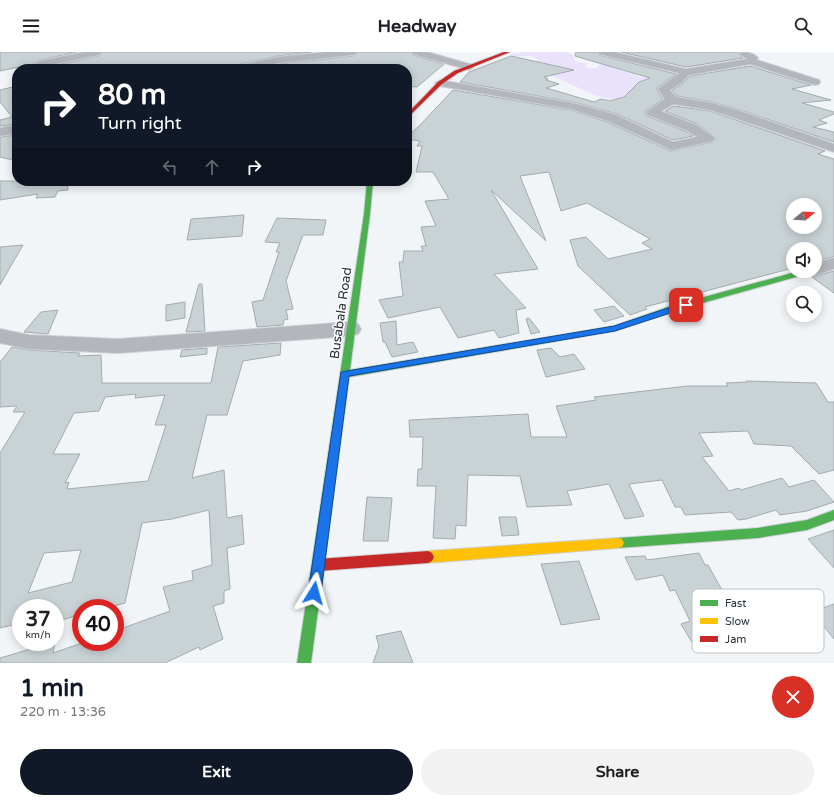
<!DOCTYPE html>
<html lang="en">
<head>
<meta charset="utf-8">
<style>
	body { margin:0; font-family:"Varela Round",sans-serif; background:#f2f2f2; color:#202124; height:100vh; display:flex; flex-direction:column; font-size:15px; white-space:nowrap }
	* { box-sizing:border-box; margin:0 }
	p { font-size:13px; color:#757577 }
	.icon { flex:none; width:22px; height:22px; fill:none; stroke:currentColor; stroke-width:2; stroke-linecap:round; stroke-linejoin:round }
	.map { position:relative; height:611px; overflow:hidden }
	.details { display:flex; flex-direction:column; background:#fff; flex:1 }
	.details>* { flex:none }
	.guide { position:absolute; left:12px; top:12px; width:400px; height:122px; border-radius:16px; box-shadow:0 2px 10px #0003; background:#111827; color:#fff; overflow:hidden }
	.needle { width:26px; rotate:72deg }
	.buttons { position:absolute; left:786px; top:146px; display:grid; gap:8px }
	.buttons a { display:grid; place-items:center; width:36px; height:36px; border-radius:50%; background:#fff; box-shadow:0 2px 10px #0003; font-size:20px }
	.speed { position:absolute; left:12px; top:547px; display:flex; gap:8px; font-size:20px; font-weight:700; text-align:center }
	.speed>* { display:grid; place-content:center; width:52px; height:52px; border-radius:50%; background:#fff; box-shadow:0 2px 10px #0003; line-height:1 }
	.speed small { font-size:10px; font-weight:400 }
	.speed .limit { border:6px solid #d22; background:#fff; color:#111 }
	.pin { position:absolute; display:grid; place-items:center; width:34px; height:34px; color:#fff; margin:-17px; border-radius:8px; box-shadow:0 2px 6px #0006 }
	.me { position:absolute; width:44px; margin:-22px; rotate:8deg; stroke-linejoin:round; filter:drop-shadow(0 0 3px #0008) }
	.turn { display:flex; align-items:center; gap:14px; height:84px; padding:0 20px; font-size:18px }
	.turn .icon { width:52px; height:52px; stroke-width:2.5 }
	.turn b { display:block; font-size:28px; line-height:34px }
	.lanes { display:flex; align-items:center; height:38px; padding:0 20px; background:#0003; justify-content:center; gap:20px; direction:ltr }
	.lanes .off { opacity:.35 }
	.round { display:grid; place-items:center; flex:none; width:42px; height:42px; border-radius:21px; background:#f2f2f2 }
	.summary { display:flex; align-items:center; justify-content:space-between; height:68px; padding:0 20px }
	h1 { font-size:24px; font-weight:700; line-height:30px; color:#111827 }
	.primary-button { display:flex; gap:8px; margin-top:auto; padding:8px 20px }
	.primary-button a { flex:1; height:46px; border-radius:24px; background:#111827; color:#fff; font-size:16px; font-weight:700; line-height:46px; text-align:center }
	.primary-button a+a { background:#f2f2f2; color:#202124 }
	header { display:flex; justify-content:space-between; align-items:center; height:52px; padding:0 20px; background:#fff; font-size:18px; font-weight:700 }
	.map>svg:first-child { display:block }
</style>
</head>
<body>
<header><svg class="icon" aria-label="menu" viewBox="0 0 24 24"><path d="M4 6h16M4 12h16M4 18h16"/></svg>Headway<svg class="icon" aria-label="search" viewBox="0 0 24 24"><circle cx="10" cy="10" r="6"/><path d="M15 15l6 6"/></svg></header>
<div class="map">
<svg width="834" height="611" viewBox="0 0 834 611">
	<rect width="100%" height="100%" fill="#f2f5f8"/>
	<path fill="#eae2fc" d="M524,0H565L572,2L575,9L586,12V16H597L601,11L650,28L663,31L661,37L654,41L616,49L592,42L546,21V11L537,9V7L531,4H513L511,2Z"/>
	<path fill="#c9d2d5" stroke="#a3abae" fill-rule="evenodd" d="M0,0H77L40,8L34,12L0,19Z
		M104,0H312L278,4L233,14L231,17H51V14L98,4Z
		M359,0H410L413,3L444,12L417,35L407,34V17H258L278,12L353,4Z
		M576,0H596L599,3L676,22L657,36V38L663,47L645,59V61L647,64L687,80L693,84L673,88L617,62L577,51L460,30L469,20L511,4L574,18L544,25L548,27L546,28L559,32L546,36L594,50L601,47L610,49L624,45L639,30L650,26L575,4Z
		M621,0H736L743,6L686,15Z
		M750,14L811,33L792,37L831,48L802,51L834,60V62L819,68L827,71L813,75L834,80V90L740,58L712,50L677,44L672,38L682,32L690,24Z
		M17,34V72L0,74V68L12,65L0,50V38Z
		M453,38L571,58L607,70L671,99L713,90L716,86L697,72L665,59L674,54L710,59L825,99L818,102L834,107V205L815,209V197H793V216L645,255L647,257L630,263L578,214L570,188L586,185L608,207L652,197L642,191L650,187L587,151L561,159L549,120L520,124L546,189L491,138L538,217L494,222L526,256L516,258L519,281L499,286L494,278L458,286L440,255L388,266L379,248L403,244L399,210H403L404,199H423L421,194H426L421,175L436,174L425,149L449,147L433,120H416L422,94H417L420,89L407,87V85L420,73ZM793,153H815V175H793Z
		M17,83V109L0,105V85Z
		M0,129H67L68,138L58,139L55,145L36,146L38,142L0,148Z
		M244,163L242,184L187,188L191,167Z
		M277,166L326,168L323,183H303L286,229L293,257L286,258L288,267L284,268L283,273L257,275L252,250L263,248L279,200H276L280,191L265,190Z
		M23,193L0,233V195Z
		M834,219V241L812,225L815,224Z
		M199,232H202L205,279L186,280Z
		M185,250V266L166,269V253Z
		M614,254L624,264L604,270L594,258Z
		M58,258L48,282L24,280L41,260Z
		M529,266L540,280L531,282L526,267Z
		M396,269L397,293L413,290L418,300L392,305L385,290H383L380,271Z
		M281,291L280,303L243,309L227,363H207L192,426L224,418L227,466L242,463L244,492L227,496L230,537L224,539V551L213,554L223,587L200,598L199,595L165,611H0V606L55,590L53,601L85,590H115V579L170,559L163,535L193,528L192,519L212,513L209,458L172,467L142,471L125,551L107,556H80L79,563L55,570V556H21V571L0,576V401L25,360H13L17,354L0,355V310L12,295L29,298L80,301L78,304L101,303L102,331H211L218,295ZM136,342L135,346L165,343L155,373H166L148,429L67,437L69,430L65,431L80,402H53L74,361L99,359L105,345ZM81,498L72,530L28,541L44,501Z
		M207,296V302L180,305L182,298Z
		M551,296L560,305L574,302L585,317L546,325L537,298Z
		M746,329L816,331L828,350H834V418L819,422L791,394L754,392L748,379L699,381L713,404L702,405L729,439L739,436L741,438L782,426L789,435L814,428L834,450L807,459L780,463L776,458L746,467L738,468L731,460L685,463L681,455H675L662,428L629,432L644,464L625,467L609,432L567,439L572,453L527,455L520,424L468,423L466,474L456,473L455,487L433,486L436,434H417L418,417H422L423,385H410L409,368L528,362L531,385H567L556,354L596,348L594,345L687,334H728L726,331L747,330Z
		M367,445L392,446L388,489H363Z
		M499,465H516L519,483L502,484Z
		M834,478V516L808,487Z
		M699,501L705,513H708L731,554L737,553L748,569L744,570L753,584L737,589L733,582L693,592L681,572L690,569L675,538L670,539L663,523L636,528L625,505L645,504L647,508Z
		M579,509L600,567L561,573L541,512Z
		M834,552V587L812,560Z
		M401,579L413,611H373L379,594L376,584Z"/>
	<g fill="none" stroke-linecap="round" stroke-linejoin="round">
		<defs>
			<path id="street" d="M84,0H103L98,3L40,15L35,12L40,9Z
				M326,0H358L353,3L278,11L251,17H232L233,15L278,5Z
				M411,0H427L473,13L474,15L469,18L413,2Z
				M597,0H614L686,17L747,7L738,1C745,0 753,0 758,6L757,8L819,28L820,30L819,32L815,33L750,12L689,23L681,31L670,38L676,45L712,51L740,59L834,92V100L732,65L710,58L674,52L661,59L696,73L715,86L713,89L672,98L608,69L571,57L440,34L435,31L440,28L577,52L616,63L673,90L697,85L688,79L648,63L646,60L665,47L658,37L679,21L599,2Z
				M17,73V81L0,84V76Z
				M834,206V217L815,223L807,219H815V211Z
				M351,270L358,272L361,277L358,282L351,284L118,301L29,297L0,291V277L29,283L118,287Z"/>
			<path id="fast" d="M367,129H373L370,162L350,318L614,274L668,255L799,219H811L810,221L674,259L615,279L349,325L311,611H297L364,162Z
				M834,458V468L807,478L758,486L618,496L614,495L612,491L614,487L618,486L758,476L807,468Z"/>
			<path id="slow" d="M618,486L622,487L624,491L622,495L618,496L428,511L424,509L422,505L424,501L428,499Z"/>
			<path id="jam" d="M504,0H510L458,21L442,32L407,66V62L438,30L454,19Z
				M428,499L432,501L434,505L432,509L428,511L318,519L314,517L312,513L314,509L318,507Z"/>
		</defs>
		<use href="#street" stroke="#ced2d5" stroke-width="2"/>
		<use href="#fast" stroke="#ced2d5" stroke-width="2"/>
		<use href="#slow" stroke="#ced2d5" stroke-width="2"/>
		<use href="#jam" stroke="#ced2d5" stroke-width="2"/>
		<use href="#street" fill="#b3b6bc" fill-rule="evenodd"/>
		<use href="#fast" fill="#4caf50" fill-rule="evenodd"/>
		<use href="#slow" fill="#ffc107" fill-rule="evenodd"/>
		<use href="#jam" fill="#c62828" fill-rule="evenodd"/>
	</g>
	<path fill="#1a73e8" stroke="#114b97" d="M686,250L689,251L691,253L689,255L615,279L349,324L321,541L319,545L314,547L309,545L308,541L341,320L614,274Z"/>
	<g text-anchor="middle" stroke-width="3" stroke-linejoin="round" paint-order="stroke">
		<g font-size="13" fill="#26313a" stroke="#fff">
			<text transform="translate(340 261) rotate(-82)" y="5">Busabala Road</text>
		</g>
	</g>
	<rect x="692" y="537" width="132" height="64" rx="6" fill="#fff" stroke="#bec1c4" stroke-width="1"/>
	<rect x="700" y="548" width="18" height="6" fill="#4caf50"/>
	<rect x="700" y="566" width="18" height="6" fill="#ffc107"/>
	<rect x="700" y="584" width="18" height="6" fill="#c62828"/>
	<g font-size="11" fill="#26313a">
		<text x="725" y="555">Fast</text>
		<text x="725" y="573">Slow</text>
		<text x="725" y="591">Jam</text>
	</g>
</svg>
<div class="buttons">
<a><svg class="needle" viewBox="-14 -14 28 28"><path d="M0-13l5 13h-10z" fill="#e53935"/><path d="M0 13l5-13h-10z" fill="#757577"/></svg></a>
<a><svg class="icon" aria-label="sound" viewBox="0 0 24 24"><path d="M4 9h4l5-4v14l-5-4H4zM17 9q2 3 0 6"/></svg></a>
<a><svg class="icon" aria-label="search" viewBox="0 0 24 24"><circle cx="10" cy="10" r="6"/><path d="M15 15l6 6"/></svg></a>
</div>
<div class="speed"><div>37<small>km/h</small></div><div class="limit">40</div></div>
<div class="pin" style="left:686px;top:253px;background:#d93025"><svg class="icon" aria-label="arrive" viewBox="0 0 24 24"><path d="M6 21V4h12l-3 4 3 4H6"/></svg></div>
<svg class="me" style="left:314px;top:541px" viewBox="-20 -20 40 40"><path d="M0-17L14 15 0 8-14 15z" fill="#1a73e8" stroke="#fff" stroke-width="4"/></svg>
<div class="guide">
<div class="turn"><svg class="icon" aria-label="right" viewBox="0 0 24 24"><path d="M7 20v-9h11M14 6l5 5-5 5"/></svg><div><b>80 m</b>Turn right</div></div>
<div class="lanes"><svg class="icon off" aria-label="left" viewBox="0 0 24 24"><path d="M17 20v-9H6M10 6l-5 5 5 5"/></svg><svg class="icon off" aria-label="ahead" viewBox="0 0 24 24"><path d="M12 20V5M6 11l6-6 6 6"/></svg><svg class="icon" aria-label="right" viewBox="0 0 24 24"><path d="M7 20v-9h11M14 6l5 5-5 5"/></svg></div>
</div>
</div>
<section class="details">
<div class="summary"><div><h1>1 min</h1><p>220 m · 13:36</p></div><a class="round" style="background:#d93025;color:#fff"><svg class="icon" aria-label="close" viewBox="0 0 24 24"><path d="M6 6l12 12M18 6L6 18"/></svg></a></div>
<div class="primary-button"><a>Exit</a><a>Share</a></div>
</section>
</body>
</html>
